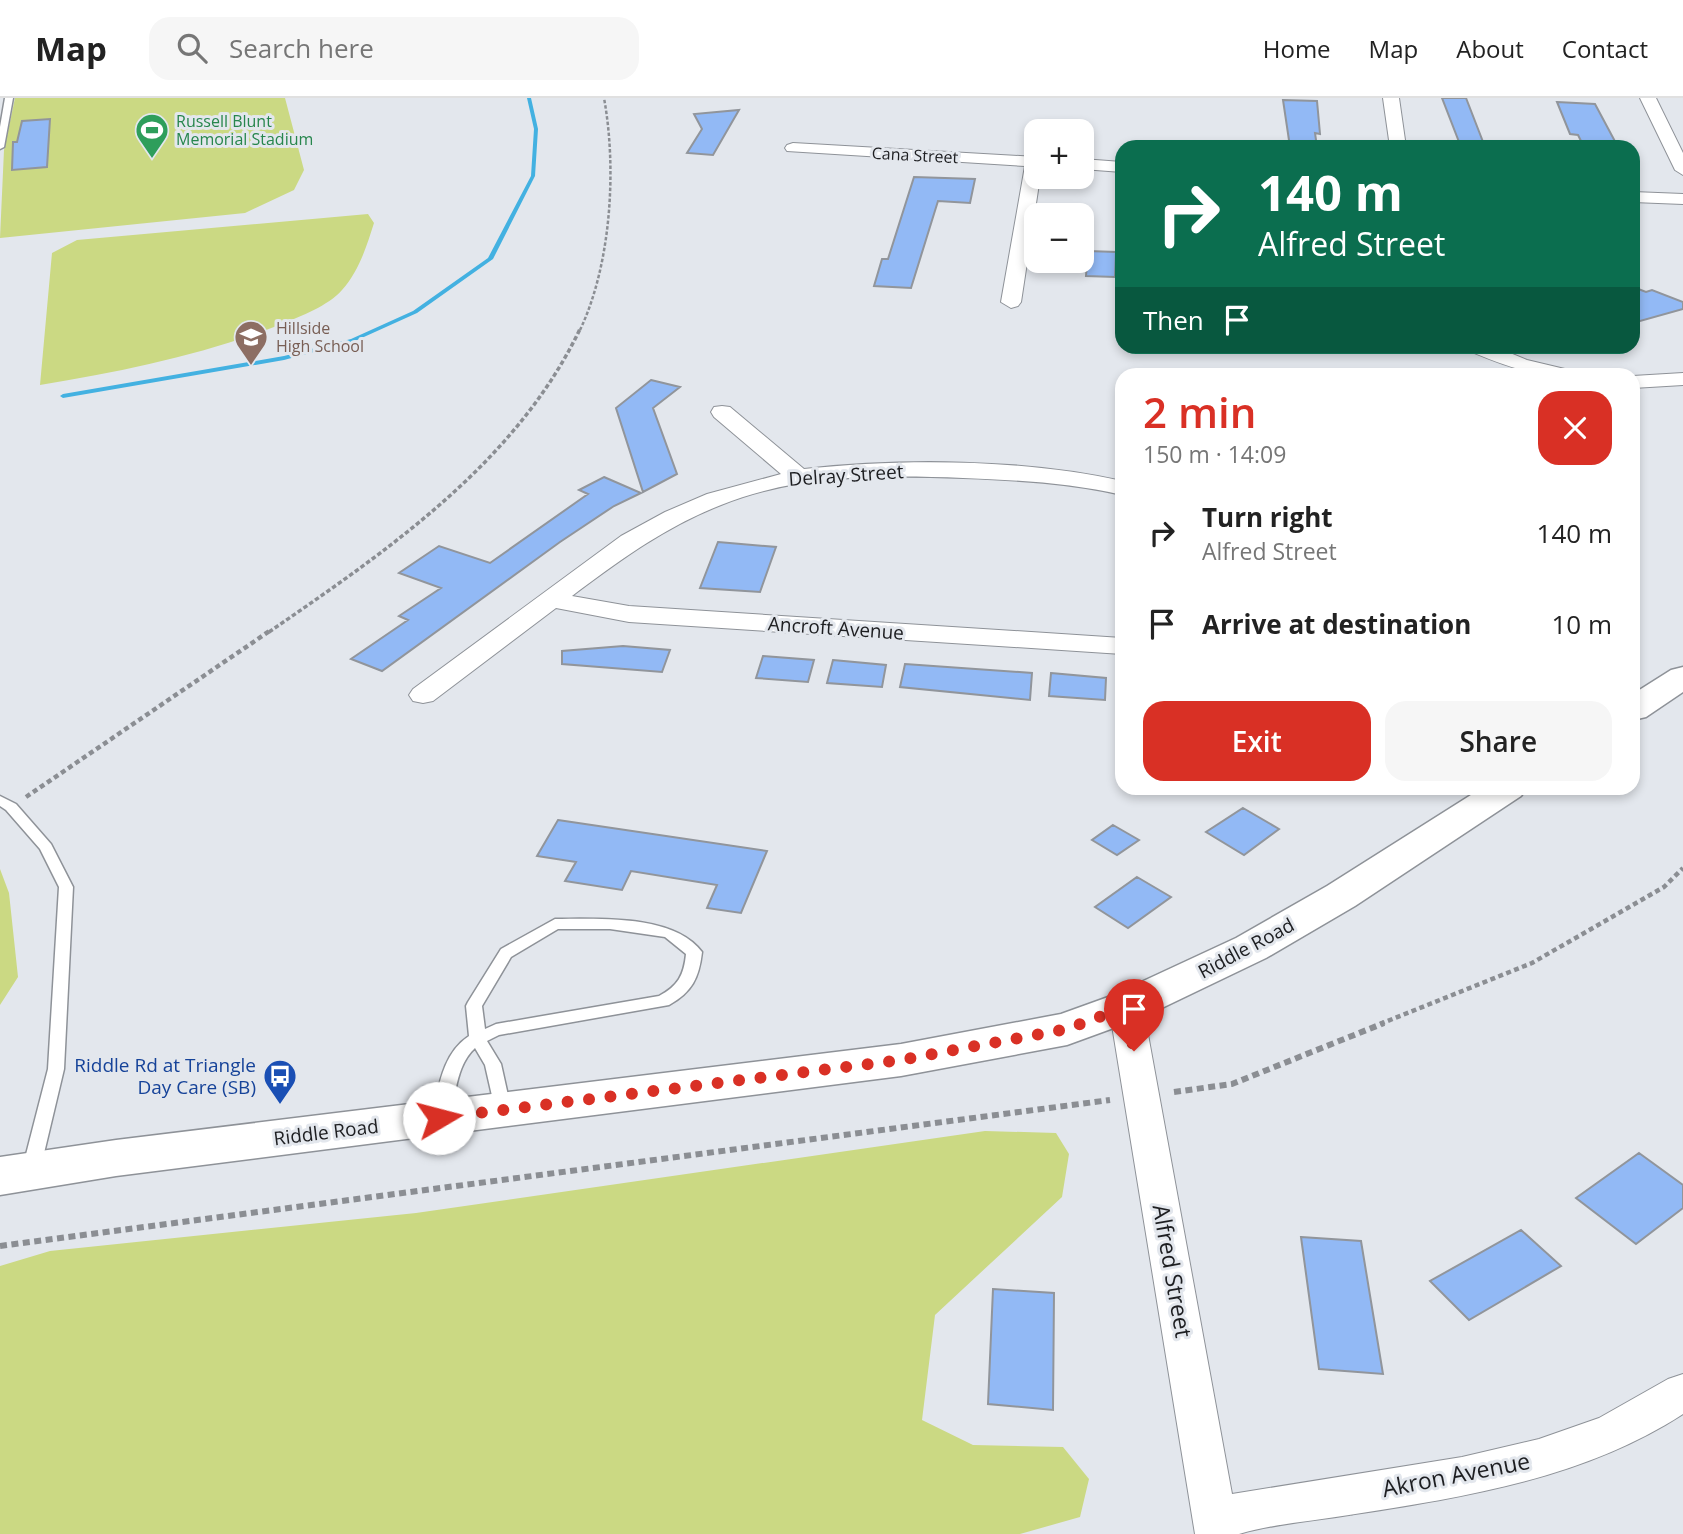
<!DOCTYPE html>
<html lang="en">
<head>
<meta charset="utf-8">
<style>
	body { margin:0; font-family:"Open Sans",sans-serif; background:#f6f6f6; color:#222; height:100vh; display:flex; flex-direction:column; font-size:26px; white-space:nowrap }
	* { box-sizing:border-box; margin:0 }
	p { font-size:23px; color:#767676 }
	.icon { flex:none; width:38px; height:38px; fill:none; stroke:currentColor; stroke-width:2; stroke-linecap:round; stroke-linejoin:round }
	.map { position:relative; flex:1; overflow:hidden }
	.side { position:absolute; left:1115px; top:270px; width:525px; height:427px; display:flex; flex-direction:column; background:#fff; border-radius:21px; box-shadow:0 4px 10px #0003 }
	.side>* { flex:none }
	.banner { position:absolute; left:1115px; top:42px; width:525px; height:214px; border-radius:21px; box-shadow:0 4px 10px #0003; background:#0b6e4f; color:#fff; overflow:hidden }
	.fabs { position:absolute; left:1024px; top:21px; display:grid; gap:14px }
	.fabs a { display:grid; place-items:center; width:70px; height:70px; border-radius:14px; background:#fff; box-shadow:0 4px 10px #0003; font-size:35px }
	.pin { position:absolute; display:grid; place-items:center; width:60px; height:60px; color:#fff; margin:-72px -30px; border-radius:50% 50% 50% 0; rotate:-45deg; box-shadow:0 0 7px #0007 }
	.pin .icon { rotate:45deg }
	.me { position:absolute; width:77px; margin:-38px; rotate:82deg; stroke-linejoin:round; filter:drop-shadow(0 0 5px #0008) }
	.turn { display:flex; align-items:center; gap:24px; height:147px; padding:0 28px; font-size:32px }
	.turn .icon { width:91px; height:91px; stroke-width:2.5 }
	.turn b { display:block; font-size:49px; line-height:60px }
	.then { display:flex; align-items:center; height:66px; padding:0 28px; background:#0003; gap:14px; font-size:26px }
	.round { display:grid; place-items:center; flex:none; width:74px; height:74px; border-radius:21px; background:#f6f6f6 }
	.summary { display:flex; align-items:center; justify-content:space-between; height:119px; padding:0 28px }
	h1 { font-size:42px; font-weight:600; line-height:52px; color:#d93025 }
	.cta { display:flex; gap:14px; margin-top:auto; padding:14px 28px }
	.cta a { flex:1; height:80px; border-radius:21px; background:#d93025; color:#fff; font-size:28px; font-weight:600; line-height:80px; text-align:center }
	.cta a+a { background:#f6f6f6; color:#222 }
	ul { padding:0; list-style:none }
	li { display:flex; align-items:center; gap:21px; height:91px; padding:0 28px }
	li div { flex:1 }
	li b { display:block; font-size:26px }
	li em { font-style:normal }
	header { display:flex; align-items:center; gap:42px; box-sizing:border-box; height:98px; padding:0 35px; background:#fff; border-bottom:2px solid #e0e0e0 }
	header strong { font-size:33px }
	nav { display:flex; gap:38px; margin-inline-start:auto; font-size:24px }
	.search { width:490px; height:63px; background:#f6f6f6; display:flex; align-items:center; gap:18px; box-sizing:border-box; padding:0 24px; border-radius:21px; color:#767676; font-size:26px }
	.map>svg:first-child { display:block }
</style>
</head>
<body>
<header>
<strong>Map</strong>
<div class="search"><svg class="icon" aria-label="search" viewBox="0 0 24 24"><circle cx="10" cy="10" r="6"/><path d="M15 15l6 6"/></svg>Search here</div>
<nav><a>Home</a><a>Map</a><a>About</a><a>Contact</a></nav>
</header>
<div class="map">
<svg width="1683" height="1436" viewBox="0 0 1683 1436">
	<rect width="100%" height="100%" fill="#e3e7ed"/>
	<path fill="#cbd983" d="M15,0H285L304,72L294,92L245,115L0,140L4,52Z
		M368,116L374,125C366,150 359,173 342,192C328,208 301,218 282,226C203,257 123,273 40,287L52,155L77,142Z
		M0,771L9,795L18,879L0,907Z
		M985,1033L1056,1035L1069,1056L1062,1099L935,1217L922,1322L973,1347L1063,1349L1089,1381L1080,1419L1020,1436H0V1168L50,1153L416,1115Z"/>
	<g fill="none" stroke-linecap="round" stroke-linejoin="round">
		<path fill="#43b1e1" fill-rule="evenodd" d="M527,0H531L538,31L535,78L493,161L417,215L355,243L284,262L63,300L60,298L63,296L284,258L351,241L413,213L488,160L531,78L534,31Z"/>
	</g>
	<path fill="#92b9f5" stroke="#91959b" stroke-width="2" d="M1442,0H1466L1485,49H1461Z
		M1283,2L1317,3L1320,36L1315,35L1317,49H1290Z
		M1557,4L1595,6L1618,49H1584L1578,37L1570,36Z
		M739,12L713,57L687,55L702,31L694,16Z
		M50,21L47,69L12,72L13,44H17L22,23Z
		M914,79L975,81L970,105L938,103L911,190L874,188L882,161H888Z
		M1088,153L1116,154L1115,179L1086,178Z
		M1633,189L1646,194L1652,192L1683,204V211L1633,225Z
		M651,282L680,289L653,310L677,376L643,394L616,310Z
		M604,379L641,395L614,408L560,444L382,573L351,561L408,522L399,518L441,490L399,475L439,448L490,465L588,396L579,392Z
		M718,444L776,449L760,494L700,490Z
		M623,548L670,552L662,574L562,566V553Z
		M763,558L814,562L808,584L756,580Z
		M833,562L886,567L882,589L827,585Z
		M905,566L1032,575L1030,602L900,589Z
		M1051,575L1106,580L1105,602L1049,598Z
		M1243,710L1279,731L1244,757L1206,734Z
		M558,722L767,753L741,815L707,810L717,787L631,773L622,792L565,783L576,764L537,758Z
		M1113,727L1139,742L1117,757L1092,742Z
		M1137,779L1171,799L1128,830L1095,809Z
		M1639,1055L1683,1087V1110L1636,1146L1576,1100Z
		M1521,1132L1561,1168L1469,1222L1430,1183Z
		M1301,1139L1361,1143L1383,1276L1319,1271Z
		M993,1191L1054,1195L1053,1312L988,1306Z"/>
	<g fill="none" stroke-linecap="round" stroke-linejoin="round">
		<defs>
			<path id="service" d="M5,0H13L4,49L0,51V29Z
				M0,698L16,706L51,746L73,789L64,971L40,1072L37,1077L31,1079L25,1077L22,1072L48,971L59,789L40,751L6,712L0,708Z
				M555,821C598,821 674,816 702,854C699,880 692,894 669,907L499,937L487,943L501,966L511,1011L509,1015L503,1017L497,1015L495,1011L485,967L475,950C454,970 458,998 446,1022L440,1024L434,1022L432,1018C439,989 442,956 469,938L466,908L468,904L501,851ZM558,831H610L665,839L686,856C684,877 678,888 659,898L496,926L485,931L482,908L511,859Z"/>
			<path id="minor" d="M1383,0H1399L1406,49H1390Z
				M1640,0H1656L1683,55V77L1675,72Z
				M793,45L1036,59V79H1040L1021,204L1018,208L1011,210L1001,204L1025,68L787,53L785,50L787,47Z
				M1082,61L1122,64V74L1082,71Z
				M1633,94L1683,96V106L1633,104Z
				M1464,248H1493L1527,262L1569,272L1572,276C1534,280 1503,267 1467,252Z
				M1683,275V287L1633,290V278Z
				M722,308L730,309L804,371C903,360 1025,361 1122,383V397C1070,385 1016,382 963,380C883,377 797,376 721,407C665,429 620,462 572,498L629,508L1122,540V556L629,524L556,510L433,603L423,605L413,603L409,597L413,591L621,438L665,414L707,396L781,376L714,319L711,314L714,309Z
				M1126,897L1138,901L1143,909L1232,1396L1462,1359L1539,1341L1599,1320L1668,1281L1683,1276V1316C1583,1381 1464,1399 1349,1417C1313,1423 1272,1426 1239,1436H1195L1109,909L1114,901Z"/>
			<path id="secondary" d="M1683,569V594L1646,619L1633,622V596L1671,572Z
				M1482,690H1527L1521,698L1355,808L1266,860L1141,920L1067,947L901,978L116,1078L0,1097V1059L116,1042L901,946L1061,916L1111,898L1236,840L1327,788Z"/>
		</defs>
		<use href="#service" stroke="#8e9298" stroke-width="3"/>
		<use href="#minor" stroke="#8e9298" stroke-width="2"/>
		<use href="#secondary" stroke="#8e9298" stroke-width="3"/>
		<path stroke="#8b8e93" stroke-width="2.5" stroke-dasharray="3.5 2" stroke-linecap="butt" d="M580,232C611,167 617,71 604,0"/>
		<path stroke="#8b8e93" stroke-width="3.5" stroke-dasharray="4.5 2.5" stroke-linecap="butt" d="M269,534C388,452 516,365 580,231"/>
		<path stroke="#8b8e93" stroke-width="4.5" stroke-dasharray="5 3.5" stroke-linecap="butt" d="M26,699L271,532
			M1380,926L1532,865L1664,789L1683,770"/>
		<path stroke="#8b8e93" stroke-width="6" stroke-dasharray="7 4.5" stroke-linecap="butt" d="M1174,994L1232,986L1384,925
			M0,1148L1110,1002"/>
		<use href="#service" fill="#fff" fill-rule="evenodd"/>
		<use href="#minor" fill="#fff" fill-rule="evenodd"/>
		<use href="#secondary" fill="#fff" fill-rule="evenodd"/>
	</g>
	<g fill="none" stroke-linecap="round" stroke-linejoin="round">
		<path stroke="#d93025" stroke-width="12" stroke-dasharray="0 21.6" d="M439,1020L901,962L1067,931L1126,909L1134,953"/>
	</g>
	<defs>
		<symbol id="stadium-pin" viewBox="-11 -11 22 30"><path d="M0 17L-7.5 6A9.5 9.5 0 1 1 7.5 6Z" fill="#2e9e5b" stroke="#e3e7ed"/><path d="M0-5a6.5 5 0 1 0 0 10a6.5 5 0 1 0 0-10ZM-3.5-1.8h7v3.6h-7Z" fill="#fff"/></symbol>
		<symbol id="school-pin" viewBox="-11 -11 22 30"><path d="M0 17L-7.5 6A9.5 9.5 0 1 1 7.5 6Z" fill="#8d6e63" stroke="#e3e7ed"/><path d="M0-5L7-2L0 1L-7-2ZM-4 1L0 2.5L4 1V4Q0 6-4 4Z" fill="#fff"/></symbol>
		<symbol id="bus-pin" viewBox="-11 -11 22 30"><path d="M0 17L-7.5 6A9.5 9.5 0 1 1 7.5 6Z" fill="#1a4fb4" stroke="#e3e7ed"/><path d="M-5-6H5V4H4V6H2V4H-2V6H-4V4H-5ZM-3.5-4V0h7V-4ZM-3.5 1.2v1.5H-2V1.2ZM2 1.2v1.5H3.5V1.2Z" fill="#fff"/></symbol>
	</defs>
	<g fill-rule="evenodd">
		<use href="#stadium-pin" x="133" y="13" width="38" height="52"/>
		<use href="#school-pin" x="232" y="220" width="38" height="52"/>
		<use href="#bus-pin" x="261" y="959" width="38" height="52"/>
	</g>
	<g text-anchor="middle" stroke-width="6" stroke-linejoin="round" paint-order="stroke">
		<g font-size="16" fill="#27864d" stroke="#e3e7ed" text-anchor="start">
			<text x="176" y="29">Russell Blunt<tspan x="176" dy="18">Memorial Stadium</tspan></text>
		</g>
		<g font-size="16" fill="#1d1e21" stroke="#e3e7ed">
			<text transform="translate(915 57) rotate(3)" y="6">Cana Street</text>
		</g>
		<g font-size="16" fill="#785e54" stroke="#e3e7ed" text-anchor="start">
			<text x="276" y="236">Hillside<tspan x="276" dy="18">High School</tspan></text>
		</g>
		<g font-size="19" fill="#1d1e21" stroke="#e3e7ed">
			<text transform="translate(846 377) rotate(-4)" y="7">Delray Street</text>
			<text transform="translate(836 530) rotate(4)" y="7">Ancroft Avenue</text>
			<text transform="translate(1246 850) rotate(-28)" y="7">Riddle Road</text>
			<text transform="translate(326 1034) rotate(-7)" y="7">Riddle Road</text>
		</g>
		<g font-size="19" fill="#164399" stroke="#e3e7ed" text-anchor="end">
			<text x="256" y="974">Riddle Rd at Triangle<tspan x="256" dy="22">Day Care (SB)</tspan></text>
		</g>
		<g font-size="23" fill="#1d1e21" stroke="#e3e7ed">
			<text transform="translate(1172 1173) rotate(80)" y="8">Alfred Street</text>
			<text transform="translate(1456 1377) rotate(-11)" y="8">Akron Avenue</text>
		</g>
	</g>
</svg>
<div class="fabs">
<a>+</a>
<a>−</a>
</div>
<div class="pin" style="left:1134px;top:953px;background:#d93025"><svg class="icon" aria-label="arrive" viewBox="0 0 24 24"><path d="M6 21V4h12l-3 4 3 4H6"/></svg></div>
<svg class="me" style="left:439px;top:1020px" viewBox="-20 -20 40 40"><circle r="19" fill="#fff"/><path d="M0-13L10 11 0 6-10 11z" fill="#d93025"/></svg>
<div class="banner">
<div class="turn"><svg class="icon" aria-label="right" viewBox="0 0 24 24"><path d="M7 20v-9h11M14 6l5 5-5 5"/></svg><div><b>140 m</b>Alfred Street</div></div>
<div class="then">Then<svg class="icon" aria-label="arrive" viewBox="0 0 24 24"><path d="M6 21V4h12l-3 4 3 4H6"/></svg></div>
</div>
<section class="side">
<div class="summary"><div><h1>2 min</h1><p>150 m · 14:09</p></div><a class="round" style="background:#d93025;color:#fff"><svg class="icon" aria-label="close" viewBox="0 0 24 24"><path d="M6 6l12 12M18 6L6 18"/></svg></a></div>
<ul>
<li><svg class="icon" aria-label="right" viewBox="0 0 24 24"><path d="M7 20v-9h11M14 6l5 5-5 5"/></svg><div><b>Turn right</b><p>Alfred Street</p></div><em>140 m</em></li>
<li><svg class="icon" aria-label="arrive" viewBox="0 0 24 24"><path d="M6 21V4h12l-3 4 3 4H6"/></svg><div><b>Arrive at destination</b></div><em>10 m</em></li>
</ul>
<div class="cta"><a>Exit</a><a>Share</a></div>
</section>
</div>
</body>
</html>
